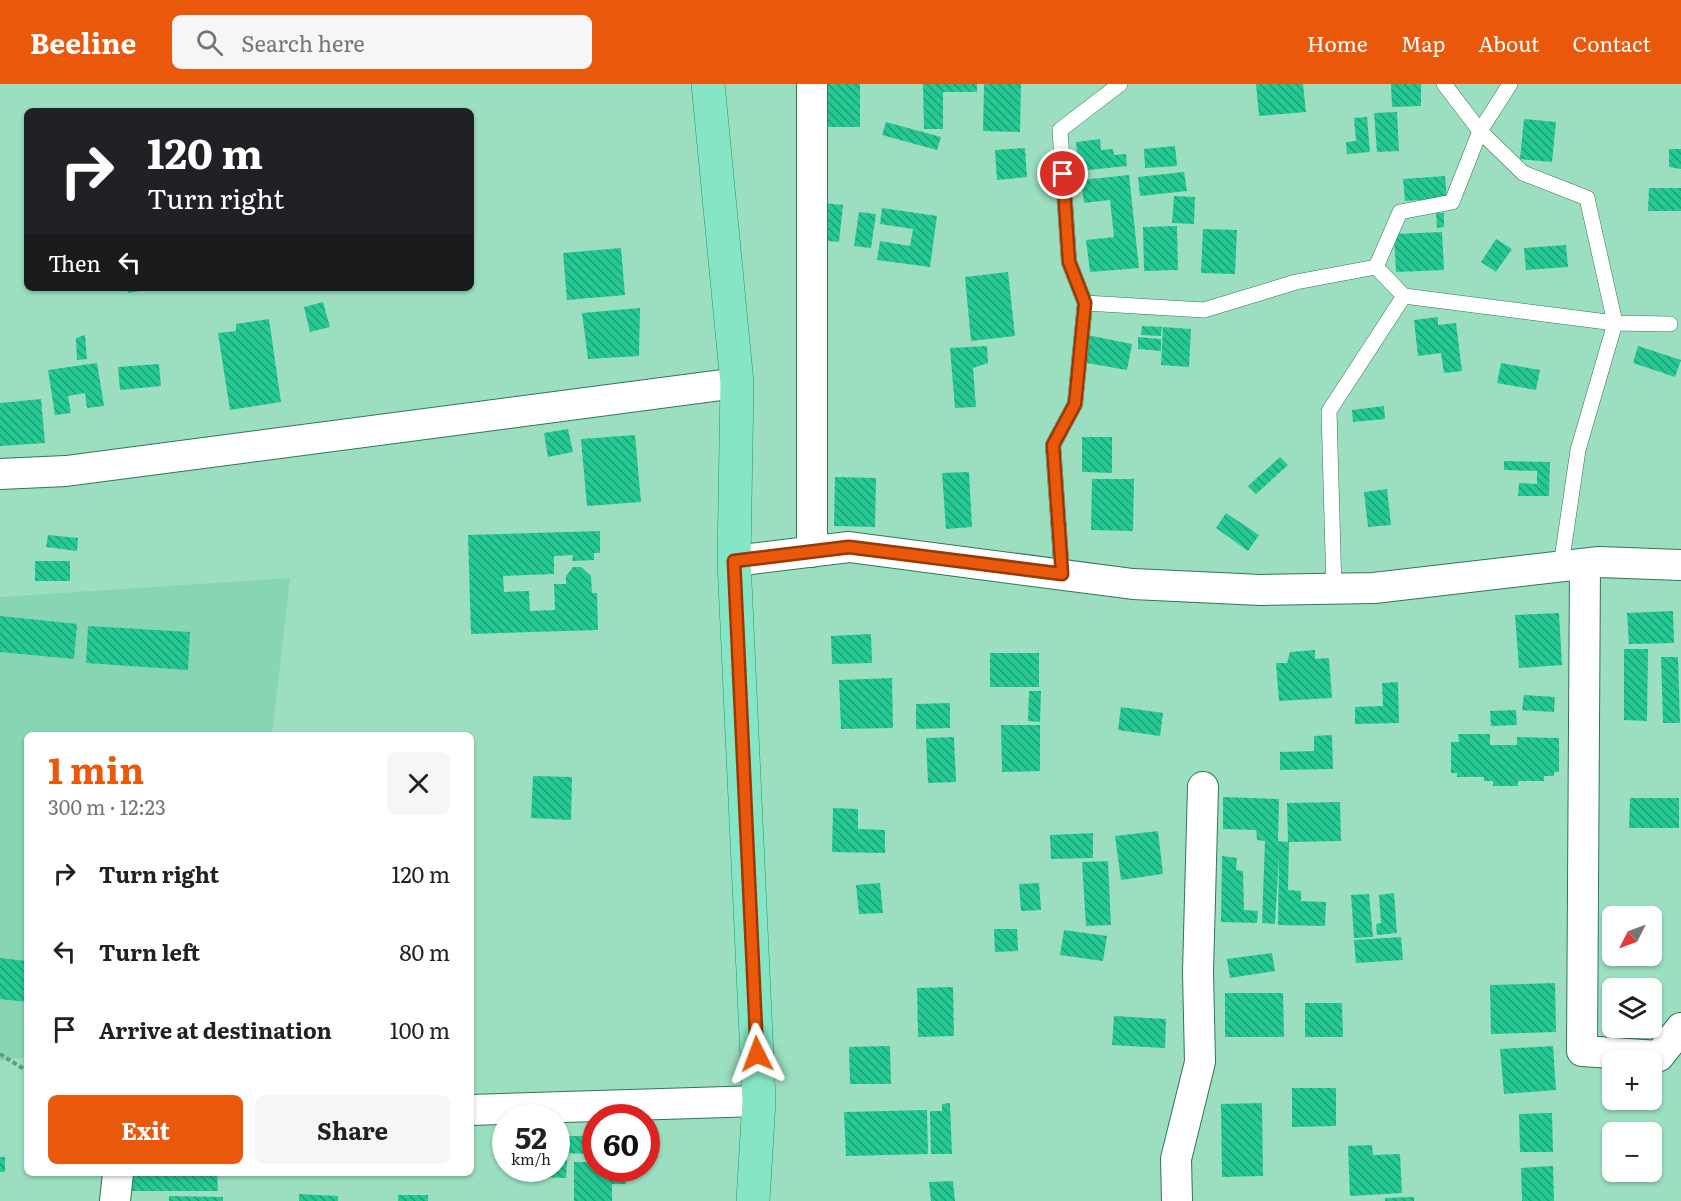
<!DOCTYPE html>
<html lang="en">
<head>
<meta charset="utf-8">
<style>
	body { margin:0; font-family:Literata,serif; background:#f6f6f6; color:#202124; height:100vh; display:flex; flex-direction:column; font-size:22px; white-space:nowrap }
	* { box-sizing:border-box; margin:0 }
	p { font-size:20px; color:#757577 }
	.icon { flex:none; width:33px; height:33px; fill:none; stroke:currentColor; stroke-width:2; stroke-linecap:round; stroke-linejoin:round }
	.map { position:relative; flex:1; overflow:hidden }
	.side { position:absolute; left:24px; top:648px; width:450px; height:444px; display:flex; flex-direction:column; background:#fff; border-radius:9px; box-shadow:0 2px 4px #0004 }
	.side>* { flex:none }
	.guide { position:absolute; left:24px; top:24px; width:450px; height:183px; border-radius:9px; box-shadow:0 2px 4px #0004; background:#202124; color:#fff; overflow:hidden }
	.needle { width:39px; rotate:228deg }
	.buttons { position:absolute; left:1602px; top:822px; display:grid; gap:12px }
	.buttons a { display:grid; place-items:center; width:60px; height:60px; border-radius:9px; background:#fff; box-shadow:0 2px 4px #0004; font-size:30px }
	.speed { position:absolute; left:492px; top:1020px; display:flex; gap:12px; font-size:30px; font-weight:700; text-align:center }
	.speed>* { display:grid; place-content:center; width:78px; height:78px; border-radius:50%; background:#fff; box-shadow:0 2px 4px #0004; line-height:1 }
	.speed small { font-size:15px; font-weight:400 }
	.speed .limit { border:9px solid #d22; background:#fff; color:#111 }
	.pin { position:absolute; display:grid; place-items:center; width:51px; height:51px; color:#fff; margin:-26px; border:3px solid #fff; border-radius:50%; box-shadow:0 2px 6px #0007 }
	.me { position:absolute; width:66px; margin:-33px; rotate:357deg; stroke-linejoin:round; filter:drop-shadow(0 0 4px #0008) }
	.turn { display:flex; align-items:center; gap:21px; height:126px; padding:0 24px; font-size:27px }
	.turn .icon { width:78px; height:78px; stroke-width:2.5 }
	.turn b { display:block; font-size:42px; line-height:51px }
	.then { display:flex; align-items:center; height:57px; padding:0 24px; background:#0003; gap:12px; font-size:22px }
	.round { display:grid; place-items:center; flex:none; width:63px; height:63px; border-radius:9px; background:#f6f6f6 }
	.headline { display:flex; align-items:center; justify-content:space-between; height:102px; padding:0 24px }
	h1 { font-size:36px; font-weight:700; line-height:45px; color:#ea580c }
	.action { display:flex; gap:12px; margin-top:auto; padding:12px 24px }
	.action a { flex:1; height:69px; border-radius:9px; background:#ea580c; color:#fff; font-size:24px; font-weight:700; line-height:69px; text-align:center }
	.action a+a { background:#f6f6f6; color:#202124 }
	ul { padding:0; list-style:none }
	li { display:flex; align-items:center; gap:18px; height:78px; padding:0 24px }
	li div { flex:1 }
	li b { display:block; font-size:22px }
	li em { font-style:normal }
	header { display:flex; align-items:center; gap:36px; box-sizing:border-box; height:84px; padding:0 30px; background:#ea580c; color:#fff }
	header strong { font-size:28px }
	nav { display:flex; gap:33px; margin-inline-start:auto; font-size:21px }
	.search { width:420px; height:54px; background:#f6f6f6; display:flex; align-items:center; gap:15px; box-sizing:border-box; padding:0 21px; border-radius:9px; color:#757577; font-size:22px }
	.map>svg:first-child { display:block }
</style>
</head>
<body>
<header>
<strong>Beeline</strong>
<div class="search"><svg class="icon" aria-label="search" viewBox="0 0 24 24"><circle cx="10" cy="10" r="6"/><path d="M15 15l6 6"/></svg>Search here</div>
<nav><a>Home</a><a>Map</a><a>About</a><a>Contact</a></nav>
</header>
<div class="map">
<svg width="1681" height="1117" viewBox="0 0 1681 1117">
	<defs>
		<pattern id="building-back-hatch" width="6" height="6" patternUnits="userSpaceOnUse" patternTransform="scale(1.5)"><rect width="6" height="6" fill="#26c893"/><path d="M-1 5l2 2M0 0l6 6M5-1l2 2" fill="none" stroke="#1fa277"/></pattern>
	</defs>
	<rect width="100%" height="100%" fill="#9bdfc0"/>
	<path fill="#88d5b3" d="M290,494L272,651H27V973L0,977V513Z"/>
	<path fill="url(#building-back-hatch)" d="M821,0H860V43H821Z
		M923,0H977V8H943V45H924Z
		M984,0H1021L1020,48L983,47Z
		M1256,0H1303L1306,28L1259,32Z
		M1391,0H1421V22L1392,23Z
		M1397,28L1399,67L1377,68L1374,29Z
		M1367,33L1370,68L1347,70L1346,58L1356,57L1354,34Z
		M1524,35L1556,38L1552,78L1520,75Z
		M886,38L941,53L937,66L882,51Z
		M1100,55L1101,66L1113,65L1114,71L1126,70L1127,82L1079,87L1076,58Z
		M1175,62L1177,82L1145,84L1144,65Z
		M1025,64L1027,93L997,96L995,66Z
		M1669,65H1681V85L1669,83Z
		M1184,88L1187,107L1140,112L1138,93Z
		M1129,91L1139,184L1090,188L1086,156L1114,153L1110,116L1084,119L1081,96Z
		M1445,92L1447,114L1405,117L1403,95Z
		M1649,104H1681V127H1648Z
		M1174,112L1195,113L1194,140L1172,139Z
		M823,119L843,121L839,158L819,156Z
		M882,124L937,132L930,183L877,176L880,157L910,162L913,145L880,140Z
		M859,128L876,130L871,164L854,162Z
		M1436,129H1444V143L1437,144Z
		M1177,142L1178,186L1144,187L1143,143Z
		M1203,145L1237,146L1235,190L1201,189Z
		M1442,148L1444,186L1396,188L1394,150Z
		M1496,155L1512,165L1496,188L1481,178Z
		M1566,161L1568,183L1526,186L1524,164Z
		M621,164L625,211L567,216L563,169Z
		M1008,188L1015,252L971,257L965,193Z
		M127,204H150V205L128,209Z
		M323,218L330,243L310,248L304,223Z
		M640,224L639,272L588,275L582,229Z
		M1438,233V241L1456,239L1462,287L1444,289L1441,269L1418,272L1414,236Z
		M269,235L281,318L230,326L218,249L236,247V240Z
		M1142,242L1162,243L1161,252L1141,251Z
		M1163,243L1191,245L1189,283L1161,281Z
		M85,251L87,275L77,276L76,254Z
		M1087,251L1132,260L1127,286L1081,278Z
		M1138,253L1161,255V267L1138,265Z
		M987,262L988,279L973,284L976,323L955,324L950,264Z
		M1638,262L1681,276L1675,293L1633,279Z
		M97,279L104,322L87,324L85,309L68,312L71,329L55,331L48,286Z
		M1501,279L1540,286L1536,306L1497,299Z
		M159,280L161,302L120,306L118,283Z
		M41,315L45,359L0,362V319Z
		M1384,322L1385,335L1353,338L1352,326Z
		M568,345L573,368L548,373L544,349Z
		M635,351L641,418L587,422L581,355Z
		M1082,353H1112V389L1082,388Z
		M1280,373L1288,381L1256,410L1248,402Z
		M1504,377L1550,378L1549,412H1518L1519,399L1537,400V387L1504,386Z
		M969,388L972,443L946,445L942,389Z
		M835,393L876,394L875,443L834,442Z
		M1092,395H1134L1133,447L1091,446Z
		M1387,405L1391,441L1368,443L1364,408Z
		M1226,429L1259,451L1248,467L1216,444Z
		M600,447V469H594V476L572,477L573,471L554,472V490L503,492L504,508L529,507L530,527L555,526L554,500H566V492L573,483H581L591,492L592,509H597L598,546L471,550L468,451Z
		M48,451L78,454L77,467L46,463Z
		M35,477H70V497H35Z
		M1673,527L1674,559L1629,560L1627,529Z
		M1559,529L1562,581L1519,584L1515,531Z
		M0,532L77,540L74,575L0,568Z
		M88,542L190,548L188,586L86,579Z
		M871,550L872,579L832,580L831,552Z
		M1624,565H1648L1647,637L1624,636Z
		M1315,566V575L1329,574L1332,614L1279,617L1276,579H1287L1290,568Z
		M990,569H1039V603H990Z
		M1661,573H1678L1680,639H1663Z
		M892,594L893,644L841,645L839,596Z
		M1398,598L1399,639L1355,640V623L1383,622L1382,599Z
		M1029,607H1041L1040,638L1028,637Z
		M1524,611L1555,613L1554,628L1522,626Z
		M950,619V644L916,645V620Z
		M1121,623L1163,629L1160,652L1118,646Z
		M1516,626L1517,641L1491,642L1490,627Z
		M1001,641H1040V687L1002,688Z
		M1458,650H1490V661H1517V653L1559,654V688H1554V692H1544V697H1518V702H1493V697H1484V693H1457V689H1451V658H1459Z
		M1332,651L1333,685L1280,686V668L1314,667V652Z
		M954,653L956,698L928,699L926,654Z
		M533,692L572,693L571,736L531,734Z
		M1223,713L1279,715L1278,757L1289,758L1288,806L1301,807V817L1326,818L1325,842L1278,841L1279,771L1275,840L1262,839L1265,757L1257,756L1256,746L1223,745Z
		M1630,714H1679V744H1629Z
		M1340,718L1341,757L1288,758L1287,719Z
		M833,724L858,725V745L885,746V769L832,768Z
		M1158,747L1163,790L1121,796L1115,752Z
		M1093,749V774L1051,775L1050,751Z
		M1222,772L1237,774L1236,786L1243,787L1244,826L1258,827L1257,839L1221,838Z
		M1108,777L1111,841L1086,842L1082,778Z
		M880,799L883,829L859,830L856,801Z
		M1039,799L1041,826L1021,827L1019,800Z
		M1394,809L1397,849L1377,851L1376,840L1381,839L1379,811Z
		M1369,810L1373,853L1354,854L1351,811Z
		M994,845H1017L1018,867L995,868Z
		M1064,846L1107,852L1103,877L1060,871Z
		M1401,853L1403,876L1356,879L1354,856Z
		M1272,869L1275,887L1230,894L1227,875Z
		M0,874L27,877V918L0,915Z
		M1555,899L1556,948L1491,950L1490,901Z
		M953,903L954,952L918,953L917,904Z
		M1225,909H1283L1284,953H1225Z
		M1305,919H1342L1343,953H1305Z
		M1114,932L1166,935L1165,964L1112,961Z
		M890,962L891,1000H850L849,963Z
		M1553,962L1556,1006L1504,1010L1500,965Z
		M1292,1004H1336V1042L1292,1043Z
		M950,1019L952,1070H931L930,1027H942V1020Z
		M1262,1019L1263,1092L1222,1093L1221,1020Z
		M927,1026L928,1070L846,1072L844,1028Z
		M1552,1029L1553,1068H1520L1519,1030Z
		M559,1052H596V1070L559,1069Z
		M1372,1061L1373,1071L1400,1070L1402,1109L1350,1112L1348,1062Z
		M0,1073H5V1088H0Z
		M556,1076H567L566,1094L542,1093V1084H556Z
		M574,1078H596V1084H626V1100H612V1117H574Z
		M1553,1082L1554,1117H1522L1521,1084Z
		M126,1089H217L218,1107H126Z
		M953,1097L955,1117H931L929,1098Z
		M299,1110L338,1112V1117H299Z
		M398,1111H428V1117H398Z
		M169,1112L223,1113V1117H169Z
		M1414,1113V1117H1385V1114Z"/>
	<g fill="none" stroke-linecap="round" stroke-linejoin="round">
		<defs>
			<path id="service" d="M1444,0L1480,47L1523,89L1587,114L1615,239L1578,366L1561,482
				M1376,183L1404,212
				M1085,219L1204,226L1296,198L1376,183L1400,128L1452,118L1480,47L1510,0
				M1062,491L1053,361L1075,320L1085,219L1069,178L1060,46L1120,0
				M1334,505L1329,327L1404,212L1615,239L1670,240"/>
			<path id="minor" d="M812,0V468
				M0,390L66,387L737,299
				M734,477L849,463L1133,500L1261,506L1374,504L1599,478L1681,481
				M1585,480L1582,967L1659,972L1681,944
				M471,1026L759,1017
				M115,1117L118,1089
				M1177,1117L1176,1075L1200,978L1198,888L1203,703"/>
			<path id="primary" d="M708,0L737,299L734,477L759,1017L753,1117"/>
		</defs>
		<use href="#service" stroke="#32755a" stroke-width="16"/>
		<use href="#minor" stroke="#32755a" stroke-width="32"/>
		<use href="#primary" stroke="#25966e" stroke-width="34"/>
		<path stroke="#649982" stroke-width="4" stroke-dasharray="4.5 3" stroke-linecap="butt" d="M0,970L27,987"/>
		<use href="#service" stroke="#fff" stroke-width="15"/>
		<use href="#minor" stroke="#fff" stroke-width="30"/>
		<use href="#primary" stroke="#86e5c4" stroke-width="33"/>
	</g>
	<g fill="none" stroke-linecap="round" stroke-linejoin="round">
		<defs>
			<path id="route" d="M757,970L734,477L849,463L1062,490L1053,361L1075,320L1085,219L1069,178L1063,90"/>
		</defs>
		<use href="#route" stroke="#983908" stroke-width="15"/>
		<use href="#route" stroke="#ea580c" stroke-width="10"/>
	</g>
</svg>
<div class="buttons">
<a><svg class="needle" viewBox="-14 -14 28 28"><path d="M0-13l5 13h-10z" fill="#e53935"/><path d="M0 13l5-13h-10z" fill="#757577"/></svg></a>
<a><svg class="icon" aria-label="layers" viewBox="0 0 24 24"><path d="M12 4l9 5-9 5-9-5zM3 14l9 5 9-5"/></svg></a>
<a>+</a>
<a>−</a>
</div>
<div class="speed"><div>52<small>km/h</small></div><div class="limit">60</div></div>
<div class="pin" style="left:1063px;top:90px;background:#d93025"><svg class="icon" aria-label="arrive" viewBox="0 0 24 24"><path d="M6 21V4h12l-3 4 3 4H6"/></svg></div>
<svg class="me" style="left:757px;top:970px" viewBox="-20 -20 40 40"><path d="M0-17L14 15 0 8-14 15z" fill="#ea580c" stroke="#fff" stroke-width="4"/></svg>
<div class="guide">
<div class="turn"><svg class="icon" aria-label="right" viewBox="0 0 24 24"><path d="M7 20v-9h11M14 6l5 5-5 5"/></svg><div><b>120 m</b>Turn right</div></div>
<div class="then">Then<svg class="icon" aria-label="left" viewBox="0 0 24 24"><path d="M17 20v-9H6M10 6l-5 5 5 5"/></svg></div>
</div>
<section class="side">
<div class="headline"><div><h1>1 min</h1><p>300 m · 12:23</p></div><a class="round"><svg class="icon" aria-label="close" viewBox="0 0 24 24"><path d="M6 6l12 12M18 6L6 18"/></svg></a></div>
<ul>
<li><svg class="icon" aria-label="right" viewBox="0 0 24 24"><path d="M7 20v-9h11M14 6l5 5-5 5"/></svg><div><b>Turn right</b></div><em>120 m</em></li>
<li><svg class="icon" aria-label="left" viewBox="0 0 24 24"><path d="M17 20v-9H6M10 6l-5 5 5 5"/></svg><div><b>Turn left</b></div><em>80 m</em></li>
<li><svg class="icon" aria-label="arrive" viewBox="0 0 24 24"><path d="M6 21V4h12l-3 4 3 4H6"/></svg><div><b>Arrive at destination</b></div><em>100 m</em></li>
</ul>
<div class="action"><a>Exit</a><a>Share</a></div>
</section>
</div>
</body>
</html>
